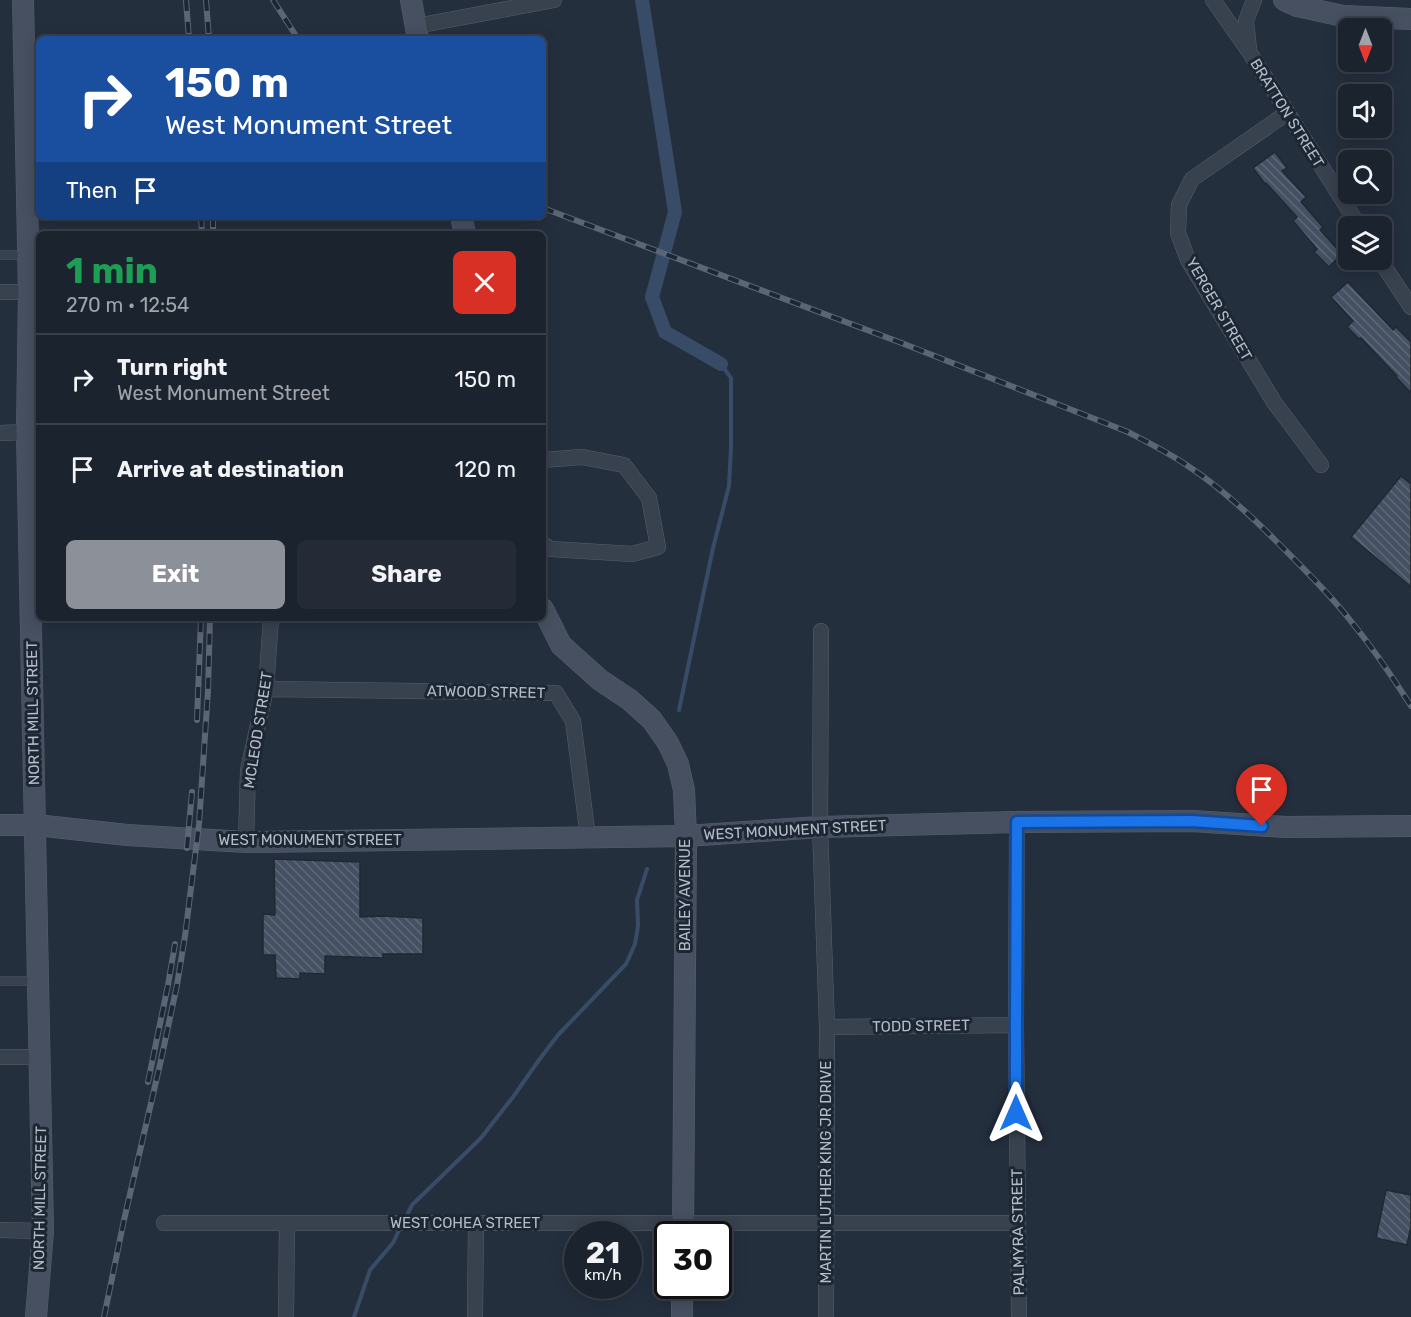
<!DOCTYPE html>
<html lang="en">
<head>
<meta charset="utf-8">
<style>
	body { margin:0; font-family:Rubik,sans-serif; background:#242b36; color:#f1f3f6; height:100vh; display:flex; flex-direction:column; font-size:22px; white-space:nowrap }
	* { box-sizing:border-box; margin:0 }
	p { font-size:20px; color:#a0a4aa }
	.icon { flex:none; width:33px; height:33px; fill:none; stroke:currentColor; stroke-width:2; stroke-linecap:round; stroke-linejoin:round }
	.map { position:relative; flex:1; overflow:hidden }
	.drawer { position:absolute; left:36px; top:231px; width:510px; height:390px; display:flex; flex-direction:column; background:#1b232e; border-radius:9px; box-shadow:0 3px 15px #0003,0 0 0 2px #39404a }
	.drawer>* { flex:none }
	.top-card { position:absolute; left:36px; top:36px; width:510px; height:183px; border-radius:9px; box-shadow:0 3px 15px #0003,0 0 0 2px #39404a; background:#1a4fa0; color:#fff; overflow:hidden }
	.needle { width:39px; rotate:180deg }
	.buttons { position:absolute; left:1338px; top:18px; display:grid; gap:12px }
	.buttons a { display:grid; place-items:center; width:54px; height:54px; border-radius:9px; background:#1b232e; box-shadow:0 3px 15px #0003,0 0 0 2px #39404a; font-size:30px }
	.speed { position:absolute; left:564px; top:1221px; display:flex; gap:12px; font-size:30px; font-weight:700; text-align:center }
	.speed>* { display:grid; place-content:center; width:78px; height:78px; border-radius:50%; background:#1b232e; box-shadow:0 3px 15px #0003,0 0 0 2px #39404a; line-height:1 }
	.speed small { font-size:15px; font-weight:400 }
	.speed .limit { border:3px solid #111; border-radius:9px; background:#fff; color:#111 }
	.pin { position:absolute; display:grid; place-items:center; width:51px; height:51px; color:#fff; margin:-62px -26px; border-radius:50% 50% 50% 0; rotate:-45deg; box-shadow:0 0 6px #0007 }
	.pin .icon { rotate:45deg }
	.me { position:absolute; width:66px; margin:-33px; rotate:0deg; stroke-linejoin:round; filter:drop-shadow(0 0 4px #0008) }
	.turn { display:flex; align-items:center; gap:21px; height:126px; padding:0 30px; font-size:27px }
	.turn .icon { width:78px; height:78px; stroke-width:2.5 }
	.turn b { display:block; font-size:42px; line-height:51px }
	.then { display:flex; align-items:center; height:57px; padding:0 30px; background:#0003; gap:12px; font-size:22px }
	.round { display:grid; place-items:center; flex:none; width:63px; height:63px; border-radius:9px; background:#242b36 }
	.summary { display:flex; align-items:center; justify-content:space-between; height:102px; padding:0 30px }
	h1 { font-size:36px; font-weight:700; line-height:45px; color:#1e9e55 }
	.action { display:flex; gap:12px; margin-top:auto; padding:12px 30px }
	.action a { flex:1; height:69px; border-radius:9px; background:#8c9099; color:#fff; font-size:24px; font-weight:700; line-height:69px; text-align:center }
	.action a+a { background:#242b36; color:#f1f3f6 }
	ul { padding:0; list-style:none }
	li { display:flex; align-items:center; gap:18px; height:90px; padding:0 30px; border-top:2px solid #39404a }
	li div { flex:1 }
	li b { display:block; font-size:22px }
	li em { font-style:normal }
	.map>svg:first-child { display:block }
</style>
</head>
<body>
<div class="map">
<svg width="1411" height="1317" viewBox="0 0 1411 1317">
	<defs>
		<pattern id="building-back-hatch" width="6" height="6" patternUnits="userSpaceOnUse" patternTransform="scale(1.5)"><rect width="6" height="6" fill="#455162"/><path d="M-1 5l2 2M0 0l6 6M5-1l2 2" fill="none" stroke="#5d6877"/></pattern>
	</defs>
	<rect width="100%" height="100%" fill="#242f3e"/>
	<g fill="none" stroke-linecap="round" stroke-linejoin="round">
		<path stroke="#394c67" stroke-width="4" d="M679,710L713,548L729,486L731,447V378L721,364
			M405,1219L412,1205L481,1138L513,1097L539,1060L558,1035L626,964L635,944L638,926L637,900L647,869
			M354,1317L370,1270L393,1243L401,1226"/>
		<path stroke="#394c67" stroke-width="14" d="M642,0L675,212L652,297L665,332L721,364"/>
	</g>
	<path fill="url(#building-back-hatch)" stroke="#1f2835" stroke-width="1.5" d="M1275,152L1287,168L1282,171L1306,197L1301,202L1323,227L1320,230L1342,254L1329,267L1314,252L1317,249L1293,221L1297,217L1266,183L1265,184L1253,168Z
		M1348,282L1393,330L1396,327L1411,342V393L1396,377L1397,376L1361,338L1359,339L1347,327L1353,321L1331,297Z
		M1401,476L1411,484V587L1351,537Z
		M274,859L360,862V917L383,916L423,918V954H383V958L325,956V974L300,973V979L276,978L275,955H263V914L275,915Z
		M1386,1190L1411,1195V1226L1407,1245L1376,1238Z"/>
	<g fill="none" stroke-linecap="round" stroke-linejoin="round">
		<defs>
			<path id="lane" d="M0,255H26
				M0,981H37"/>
			<path id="street" d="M1213,0L1250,53L1359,226
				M416,26L554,0
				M1249,49L1246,21L1254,0
				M1287,113L1192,179L1179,205L1178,233L1188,260L1274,402L1321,465
				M1380,260L1411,307
				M0,292H29
				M0,433L27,432
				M543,460L582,457L624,465L649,498L658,547L632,554L551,549L543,544
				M821,631L820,827L827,1027L826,1317
				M266,689L556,693L573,721L588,837
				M1017,822L1016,1025L1019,1317
				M246,842L248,770L266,689L271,618
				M827,1027L1016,1025
				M0,1057H40
				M164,1223H1017
				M0,1230L43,1231
				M286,1317L287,1223
				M475,1317L476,1224"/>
			<path id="secondary" d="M23,0L29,292L27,432L43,1231L36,1317
				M411,0L418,39
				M1284,0L1297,6L1343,16L1411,19
				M461,216L465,234
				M543,609L561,645L600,680L630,700L652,720L668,743L678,764L684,790L686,836L683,1234
				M0,825H36L127,835L246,842L686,836L820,827L1017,822L1192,821L1286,827L1411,826
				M682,1317V1286"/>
		</defs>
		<use href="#lane" stroke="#565f6c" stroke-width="9"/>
		<use href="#street" stroke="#565f6c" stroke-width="16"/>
		<use href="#secondary" stroke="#565f6c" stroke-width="22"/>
		<use href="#lane" stroke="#38414e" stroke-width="8"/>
		<use href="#street" stroke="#38414e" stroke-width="15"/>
		<use href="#secondary" stroke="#465061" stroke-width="21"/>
		<defs>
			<path id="rail" d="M186,0L189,39
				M206,0L209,39
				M273,0L298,39
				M543,208L899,342L1128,432C1149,443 1169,453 1188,466C1220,487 1248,513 1275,540C1300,565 1328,592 1350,620C1372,647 1392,676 1411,706
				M201,216L202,234
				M213,216V234
				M197,720L201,618
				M187,848L192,792
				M148,1082L168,985L175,944
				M104,1317L124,1220L161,1060L177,985L185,936L199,824L208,691L210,618"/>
		</defs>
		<use href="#rail" stroke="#5a6575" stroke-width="6"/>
		<use href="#rail" stroke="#1d2633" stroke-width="4" stroke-dasharray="11" stroke-linecap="butt"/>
	</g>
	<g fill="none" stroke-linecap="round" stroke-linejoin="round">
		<defs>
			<path id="route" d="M1016,1113V1025L1017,822L1192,821L1262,826"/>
		</defs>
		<use href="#route" stroke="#114b97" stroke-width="15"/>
		<use href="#route" stroke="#1a73e8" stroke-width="10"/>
	</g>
	<g text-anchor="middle" stroke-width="6" stroke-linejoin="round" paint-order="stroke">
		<g font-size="15" fill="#b4bcc9" stroke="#1d2633">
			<text transform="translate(1287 113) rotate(58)" y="5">BRATTON STREET</text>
			<text transform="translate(1219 309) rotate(60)" y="5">YERGER STREET</text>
			<text transform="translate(486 692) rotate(1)" y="5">ATWOOD STREET</text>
			<text transform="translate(33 713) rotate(-91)" y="5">NORTH MILL STREET</text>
			<text transform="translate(258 730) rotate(-81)" y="5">MCLEOD STREET</text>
			<text transform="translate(795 830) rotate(-3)" y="5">WEST MONUMENT STREET</text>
			<text x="310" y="845">WEST MONUMENT STREET</text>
			<text transform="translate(685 895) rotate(-90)" y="5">BAILEY AVENUE</text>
			<text transform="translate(921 1026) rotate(-1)" y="5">TODD STREET</text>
			<text transform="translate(826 1172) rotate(-90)" y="5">MARTIN LUTHER KING JR DRIVE</text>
			<text transform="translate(40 1198) rotate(-89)" y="5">NORTH MILL STREET</text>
			<text x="465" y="1228">WEST COHEA STREET</text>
			<text transform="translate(1018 1232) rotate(-91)" y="5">PALMYRA STREET</text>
		</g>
	</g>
</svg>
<div class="buttons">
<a><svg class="needle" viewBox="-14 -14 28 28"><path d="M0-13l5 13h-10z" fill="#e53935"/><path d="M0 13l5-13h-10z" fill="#a0a4aa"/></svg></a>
<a><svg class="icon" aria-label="sound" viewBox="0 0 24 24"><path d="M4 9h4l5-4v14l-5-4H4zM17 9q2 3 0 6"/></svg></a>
<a><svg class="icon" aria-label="search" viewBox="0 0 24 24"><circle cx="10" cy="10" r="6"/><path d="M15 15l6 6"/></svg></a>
<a><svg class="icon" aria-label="layers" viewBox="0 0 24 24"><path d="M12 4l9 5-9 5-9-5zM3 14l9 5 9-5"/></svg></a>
</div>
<div class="speed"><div>21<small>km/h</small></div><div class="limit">30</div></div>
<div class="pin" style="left:1262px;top:826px;background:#d93025"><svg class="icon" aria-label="arrive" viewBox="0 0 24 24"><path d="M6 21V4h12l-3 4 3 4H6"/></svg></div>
<svg class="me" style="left:1016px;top:1113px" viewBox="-20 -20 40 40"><path d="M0-17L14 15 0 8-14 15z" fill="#1a73e8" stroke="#fff" stroke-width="4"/></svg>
<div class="top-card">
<div class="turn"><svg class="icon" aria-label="right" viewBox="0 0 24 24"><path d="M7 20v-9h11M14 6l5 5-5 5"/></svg><div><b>150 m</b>West Monument Street</div></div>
<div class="then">Then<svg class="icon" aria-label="arrive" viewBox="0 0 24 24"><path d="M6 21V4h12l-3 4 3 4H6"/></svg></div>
</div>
<section class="drawer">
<div class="summary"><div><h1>1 min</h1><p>270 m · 12:54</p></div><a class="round" style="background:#d93025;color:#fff"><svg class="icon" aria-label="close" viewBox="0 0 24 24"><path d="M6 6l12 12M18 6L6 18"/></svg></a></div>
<ul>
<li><svg class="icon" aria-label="right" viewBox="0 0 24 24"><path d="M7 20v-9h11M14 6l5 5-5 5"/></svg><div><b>Turn right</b><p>West Monument Street</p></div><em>150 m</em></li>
<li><svg class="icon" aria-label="arrive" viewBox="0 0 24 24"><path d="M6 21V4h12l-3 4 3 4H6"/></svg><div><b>Arrive at destination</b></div><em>120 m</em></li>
</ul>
<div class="action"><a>Exit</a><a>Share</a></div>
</section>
</div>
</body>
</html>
